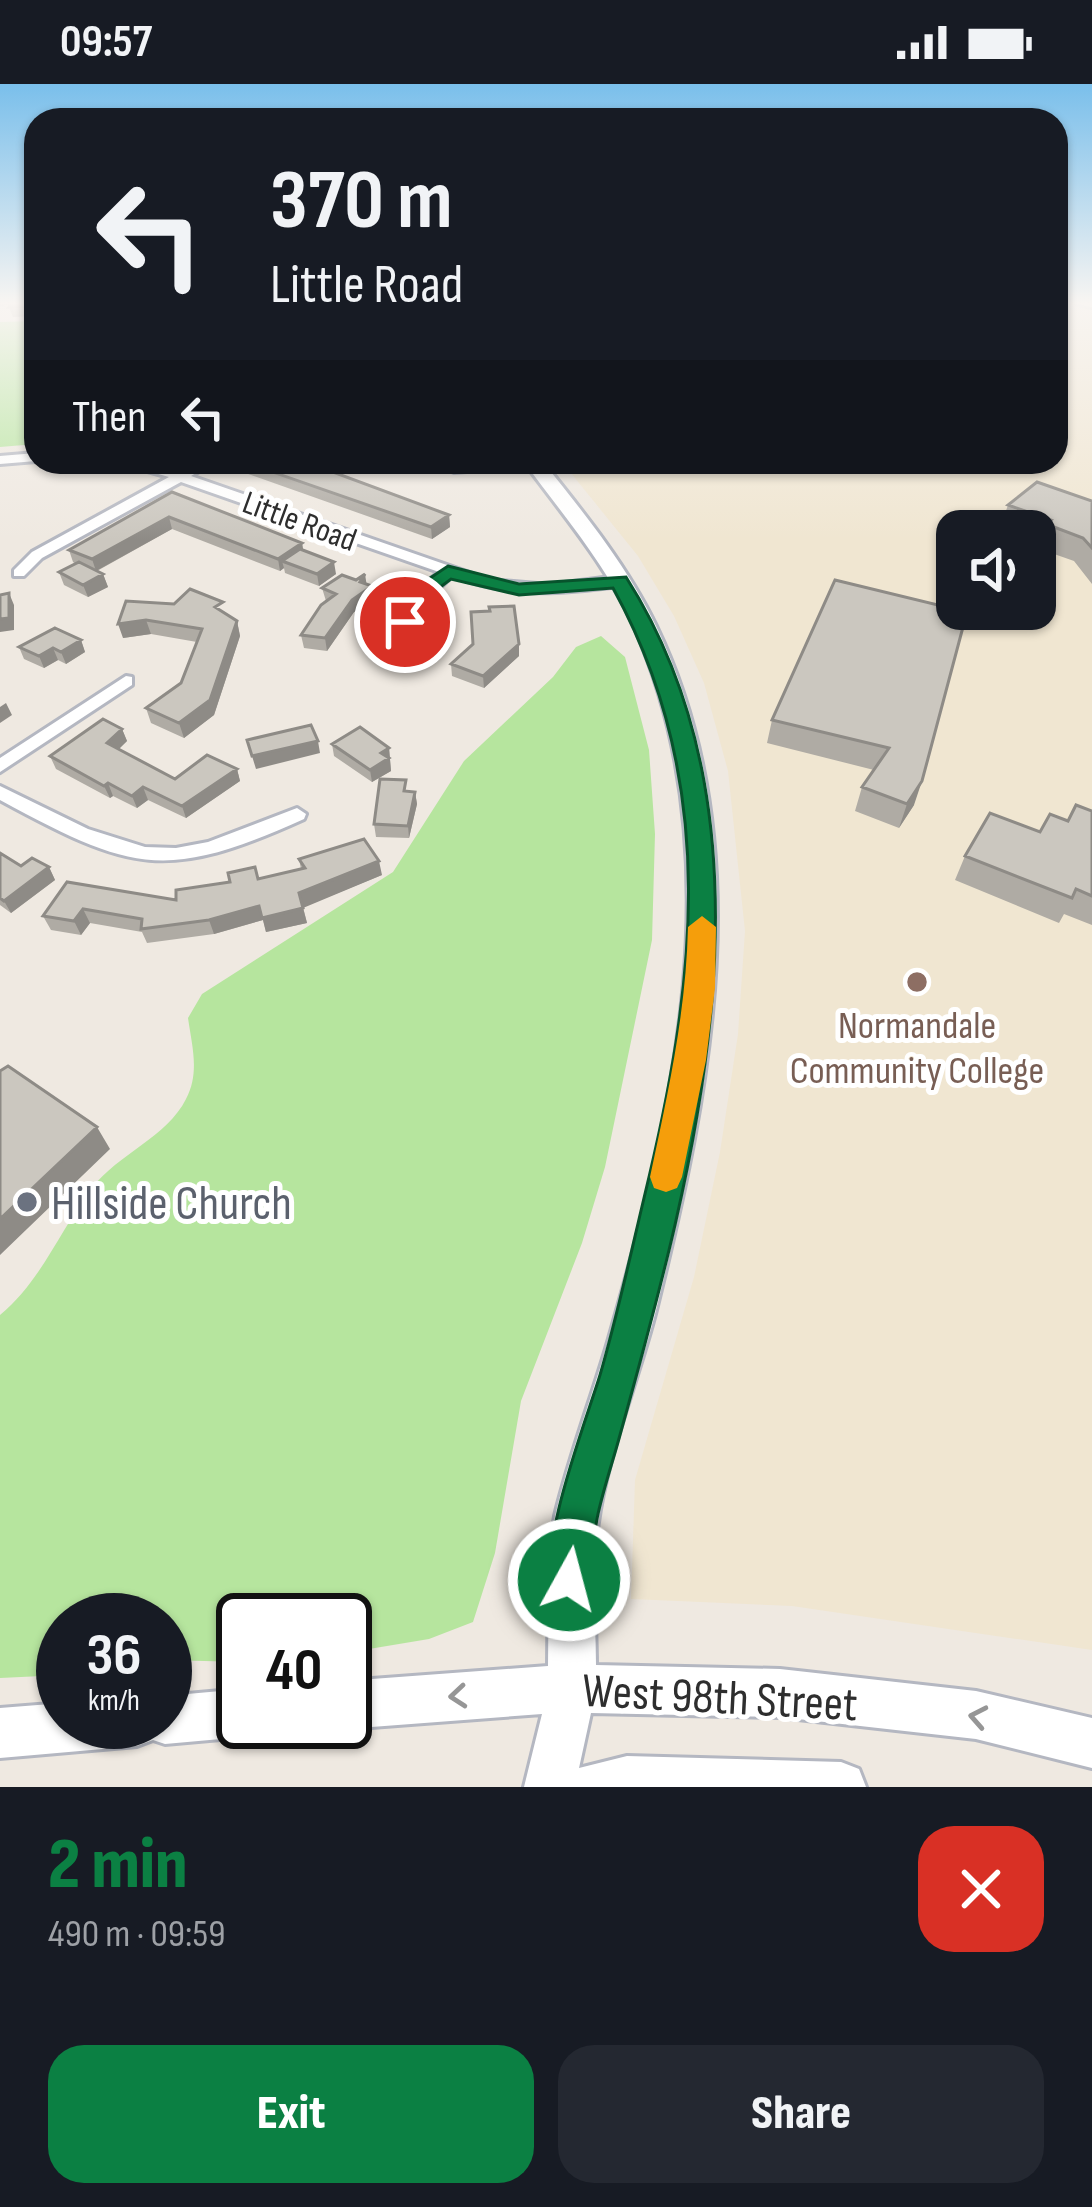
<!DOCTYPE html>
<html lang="en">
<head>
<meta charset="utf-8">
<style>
	body { margin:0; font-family:"Sofia Sans Condensed",sans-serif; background:#242831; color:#f1f3f6; height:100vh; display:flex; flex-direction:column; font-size:45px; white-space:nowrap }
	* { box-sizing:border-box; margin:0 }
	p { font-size:39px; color:#9ea1a6 }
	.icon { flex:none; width:66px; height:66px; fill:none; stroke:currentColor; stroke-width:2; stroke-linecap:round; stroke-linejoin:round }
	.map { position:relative; height:1703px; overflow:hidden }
	.side { display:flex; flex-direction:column; background:#171b24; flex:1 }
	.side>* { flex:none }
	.banner { position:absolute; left:24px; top:24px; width:1044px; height:366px; border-radius:36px; box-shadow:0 3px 9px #0004; background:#171b24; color:#f1f3f6; overflow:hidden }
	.fabs { position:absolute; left:936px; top:426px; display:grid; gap:24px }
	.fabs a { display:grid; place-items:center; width:120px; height:120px; border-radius:24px; background:#171b24; box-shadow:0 3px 9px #0004; font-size:60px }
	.speed { position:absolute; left:36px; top:1509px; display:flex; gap:24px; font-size:60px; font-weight:700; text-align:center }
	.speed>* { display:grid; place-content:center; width:156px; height:156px; border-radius:50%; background:#171b24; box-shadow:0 3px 9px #0004; line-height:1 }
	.speed small { font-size:30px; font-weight:400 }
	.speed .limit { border:6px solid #111; border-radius:18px; background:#fff; color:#111 }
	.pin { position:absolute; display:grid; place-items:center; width:102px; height:102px; color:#fff; margin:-51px; border:6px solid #fff; border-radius:50%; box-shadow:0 3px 12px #0007 }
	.me { position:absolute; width:132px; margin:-66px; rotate:7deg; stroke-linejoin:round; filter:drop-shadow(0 0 9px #0008) }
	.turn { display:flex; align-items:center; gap:42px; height:252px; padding:0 48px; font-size:54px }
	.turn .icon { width:156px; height:156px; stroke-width:2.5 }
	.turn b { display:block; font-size:84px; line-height:102px }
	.then { display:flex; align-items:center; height:114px; padding:0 48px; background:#0003; gap:24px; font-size:45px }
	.round { display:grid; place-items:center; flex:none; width:126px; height:126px; border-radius:36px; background:#242831 }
	.summary { display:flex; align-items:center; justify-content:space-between; height:204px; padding:0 48px }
	h1 { font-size:72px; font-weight:800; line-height:90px; color:#0b8043 }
	.cta { display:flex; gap:24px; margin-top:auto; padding:24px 48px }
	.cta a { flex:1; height:138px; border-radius:36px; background:#0b8043; color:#fff; font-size:48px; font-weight:800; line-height:138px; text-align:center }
	.cta a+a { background:#242831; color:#f1f3f6 }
	.status { display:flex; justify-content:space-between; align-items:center; height:84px; padding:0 60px; background:#171b24; direction:ltr }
	.status svg { height:33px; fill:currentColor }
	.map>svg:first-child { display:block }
</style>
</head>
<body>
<div class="status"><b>09:57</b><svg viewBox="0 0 49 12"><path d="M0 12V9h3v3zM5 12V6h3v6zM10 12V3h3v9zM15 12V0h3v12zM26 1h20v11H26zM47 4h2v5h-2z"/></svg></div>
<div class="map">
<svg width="1092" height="1703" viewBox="0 0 1092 1703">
	<rect width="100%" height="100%" fill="#efe9e1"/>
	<path fill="#f0e6d1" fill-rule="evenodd" d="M1056,218H1092V1566L792,1522L631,1515L635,1396L694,1193L720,1068L738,950L745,847L728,687L704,599L674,532L638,472L562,378H1056ZM957,447H1035V525H957Z"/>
	<path fill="#b6e59e" d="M36,237V360L0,363V238Z
		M601,552L625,573L649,666L655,750L652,856L605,1083L582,1159L521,1317L495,1469L473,1538L429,1555L345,1569V1536H243V1578L165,1576V1536H63V1591L0,1594V1231C42,1196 60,1146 92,1104C118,1070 167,1053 186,1015C200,989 192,962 188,934L202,910L393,788L464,677L553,593L576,563Z"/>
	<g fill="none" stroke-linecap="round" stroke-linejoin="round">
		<defs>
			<path id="street" d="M1077,218H1092V223L1078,220Z
				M36,369V377L0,380V372Z
				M116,378H139L179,388L197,378H214L191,392L490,496L549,501L619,492L627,497L619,502C556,510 513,514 452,492L423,519L409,556L401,561L393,556C401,527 415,507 439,488L181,398L42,474L24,492H14V486L32,468L169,393Z
				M431,378H540L533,382L454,388Z
				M126,592L132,593V601L0,688V674Z
				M0,702L88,745L145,763L176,764L208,758L297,724L306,730L304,735C165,798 131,787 0,716Z"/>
			<path id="secondary" d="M524,378H543C584,429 627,482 656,542C760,758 711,1003 656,1226C637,1301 604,1376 596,1454C591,1496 596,1538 596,1581L780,1585L976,1607L1092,1634V1684L976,1655L780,1633L591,1629L579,1684L627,1672L841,1678L859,1685L866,1703H524L542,1630L345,1645L328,1638H345V1597L548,1582L549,1475L555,1432C569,1373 591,1316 608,1258C674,1028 735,774 635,544C608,483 563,431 524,378Z
				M243,1605V1638H264L260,1646L243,1653L165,1660L153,1656L137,1662L0,1674V1624L63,1619V1638H165V1612Z"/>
		</defs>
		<use href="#street" stroke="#b4b7c1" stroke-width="6"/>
		<use href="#secondary" stroke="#b4b7c1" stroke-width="6"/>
		<use href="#street" fill="#fff" fill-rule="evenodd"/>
		<use href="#secondary" fill="#fff" fill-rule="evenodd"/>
	</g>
	<path fill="#afaba4" d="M0,218H36V232L13,233L9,223L12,219L0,223Z
		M235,378H306L449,431L450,443L432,455L237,386Z
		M172,408L302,459L303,466L336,490L319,502L285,489L284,484L280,487L172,445L97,487L103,490L108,503L88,513L64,501L59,488L76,480L73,478L69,466Z
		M1092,417V500L1074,477L1037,464L1040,458L1035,456V447H1009L1000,444L1008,421Z
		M835,496L914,721L899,744L855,727L862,703L874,686L767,659L772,636Z
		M366,500L372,502L373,515L354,528L327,567L304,564L301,551L326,517L322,504Z
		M126,517L227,530L237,537L240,552L214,631L184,654L151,639L146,624L181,599L197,558L151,550L123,554Z
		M81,556L85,568L66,580L58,576L44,584L24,575L19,563Z
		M473,560H519V572L484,604L452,592L451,580Z
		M122,645L127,657L118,665L175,695L237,685L240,697L186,734L148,716L137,724L113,712L110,714L56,685L50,672Z
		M332,660L389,664L391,687L372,698L334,672Z
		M408,707L415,708L417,720L409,754L376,753L374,740Z
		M1092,727V841L1064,830L1059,839L955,796L965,772L1040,748Z
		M0,769L21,782L49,783L55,796L11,829L0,821Z
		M299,775L382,791L303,823L307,839L266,848L263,836L214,850L147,859L142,848L90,839L81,851L51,846L43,832L67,798L176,816L301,785Z"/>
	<path fill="#8e8b86" d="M449,431L450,443L432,455L431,443Z
		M169,433L172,445L96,487L92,475Z
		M302,459L304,471L282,477L284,484L280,487L278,475Z
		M334,478L336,490L319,502L317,490Z
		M103,490L108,503L88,513L83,501Z
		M365,490L367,503L372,502L373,515L354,528L327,567L325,554L352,516Z
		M9,509L14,521V546L0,548V535Z
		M146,536L151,550L123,554L118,540Z
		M237,537L240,552L214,631L184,654L179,639Z
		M81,556L85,568L66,580L61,568Z
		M519,560V572L484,604L483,592Z
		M53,564L58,576L44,584L39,572Z
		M6,619L12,631L0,639V623Z
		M122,645L127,657L112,672L107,659Z
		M318,657L320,669L256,685L252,672Z
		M389,664L391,687L372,698L370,686L381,669Z
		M237,685L240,697L186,734L182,722Z
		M922,697L914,721L899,744L907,720Z
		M108,699L113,712L110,714L104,702Z
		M143,703L148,716L137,724L132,712Z
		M415,708L417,720L409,754L408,742Z
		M379,777L382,791L303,824L299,809Z
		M49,783L55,796L11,829L4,817Z
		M259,822L303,824L307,839L266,848L263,836L214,850L209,836Z
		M83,825L90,839L81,851L74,837Z
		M97,1043L110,1065L0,1171V1135Z"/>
	<path fill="#cbc7bf" stroke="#8e8b86" stroke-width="3" d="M13,218H36V221L9,223Z
		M244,378H306L449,431L431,443Z
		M1037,398L1092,417V464L1083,454L1046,440L1051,436L1008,421Z
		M172,408L302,459L278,475L169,433L92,475L69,466Z
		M300,465L334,478L317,490L282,477Z
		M79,478L103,490L83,501L59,488Z
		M365,490L360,498L372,502L352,516L325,554L301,551L321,521L336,510L322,504L342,491L356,496Z
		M835,496L967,528L922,697L907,720L862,703L889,664L772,636Z
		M190,505L223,518L215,523L237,537L210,616L179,639L146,624L181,599L202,545L146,536L118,540L126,517L174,520Z
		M9,509V534L0,535V511Z
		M514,522L519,560L483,592L451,580L473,560L471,528L490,527L489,523Z
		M55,544L81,556L61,568L53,564L39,572L19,563Z
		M103,635L122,645L107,659L175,695L207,671L237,685L182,722L143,703L132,712L108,699L104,702L50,672Z
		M311,641L318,657L252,672L247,656Z
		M360,643L389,664L381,669L389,674L370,686L332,660Z
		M380,695L406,696L404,707L415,708L408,742L374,740Z
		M1076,721L1092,727V812L1076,805L1072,814L965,772L990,729L1040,748L1050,730L1068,737Z
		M364,755L379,777L299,809L303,824L262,834L259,822L209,836L141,845L142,835L83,825L74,837L43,832L67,798L176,816V806L230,798L228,789L255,783L258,795L305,784L299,775Z
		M0,769L21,782L32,774L49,783L4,817L0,814Z
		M8,982L97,1043L0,1135V987Z"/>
	<defs><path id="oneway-chevron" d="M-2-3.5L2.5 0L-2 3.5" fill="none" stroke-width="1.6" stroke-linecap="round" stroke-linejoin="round" transform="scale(3)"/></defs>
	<g stroke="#969696">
		<use href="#oneway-chevron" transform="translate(458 1612) rotate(175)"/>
		<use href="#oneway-chevron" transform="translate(978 1633) rotate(-169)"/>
	</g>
	<linearGradient id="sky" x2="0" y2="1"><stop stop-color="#7abfeb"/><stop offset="0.48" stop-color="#f8f5f2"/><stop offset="1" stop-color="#f8f5f2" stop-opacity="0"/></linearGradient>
	<rect width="1092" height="456" fill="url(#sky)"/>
	<path fill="#0b8043" stroke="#07532c" stroke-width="3" d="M448,482L519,500L626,493C788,748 695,1082 620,1351C613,1377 604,1403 598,1430C592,1457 594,1484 584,1510L569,1516L554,1510C536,1465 585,1340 600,1291C617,1233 630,1173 644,1114C695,904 722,702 613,504L519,511L451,495L427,513L413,542H398L395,538L412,506Z"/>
	<path fill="#f59e0b" d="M702,832L716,843L715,904L706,976L682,1093L677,1104L666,1108L654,1104L650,1093C668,1009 686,929 688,843Z"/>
	<circle fill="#8d6e63" stroke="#fff" stroke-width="4.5" cx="917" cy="898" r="12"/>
	<circle fill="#6b7280" stroke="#fff" stroke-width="4.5" cx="27" cy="1118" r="12"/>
	<g text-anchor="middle" stroke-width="10" stroke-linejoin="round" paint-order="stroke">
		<g font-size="33" fill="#2e2e2e" stroke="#fff">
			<text transform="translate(300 436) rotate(20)" y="12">Little Road</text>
		</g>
		<g font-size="39" fill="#785e54" stroke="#fff">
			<text x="917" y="954">Normandale<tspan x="917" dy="45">Community College</tspan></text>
		</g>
		<g font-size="48" fill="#5b616d" stroke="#fff" text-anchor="start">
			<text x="51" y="1135">Hillside Church</text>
		</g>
		<g font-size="48" fill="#2e2e2e" stroke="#fff">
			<text transform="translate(720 1612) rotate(3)" y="17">West 98th Street</text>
		</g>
	</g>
</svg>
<div class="fabs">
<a><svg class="icon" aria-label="sound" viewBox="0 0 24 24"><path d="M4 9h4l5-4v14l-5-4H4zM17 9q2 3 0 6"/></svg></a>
</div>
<div class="speed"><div>36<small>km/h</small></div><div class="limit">40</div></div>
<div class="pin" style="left:405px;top:538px;background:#d93025"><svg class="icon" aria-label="arrive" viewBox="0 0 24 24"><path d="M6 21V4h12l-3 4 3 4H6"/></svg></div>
<svg class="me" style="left:569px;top:1496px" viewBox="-20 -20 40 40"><circle r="17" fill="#0b8043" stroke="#fff" stroke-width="3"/><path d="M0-11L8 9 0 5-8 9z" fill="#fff"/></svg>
<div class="banner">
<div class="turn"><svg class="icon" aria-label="left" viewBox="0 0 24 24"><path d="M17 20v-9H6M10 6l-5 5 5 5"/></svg><div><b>370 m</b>Little Road</div></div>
<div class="then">Then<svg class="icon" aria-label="left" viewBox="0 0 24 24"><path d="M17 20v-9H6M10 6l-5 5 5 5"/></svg></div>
</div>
</div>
<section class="side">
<div class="summary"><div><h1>2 min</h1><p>490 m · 09:59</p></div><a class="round" style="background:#d93025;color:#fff"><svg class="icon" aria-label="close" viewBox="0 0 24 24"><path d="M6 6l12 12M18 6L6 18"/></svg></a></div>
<div class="cta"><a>Exit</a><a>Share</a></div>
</section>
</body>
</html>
